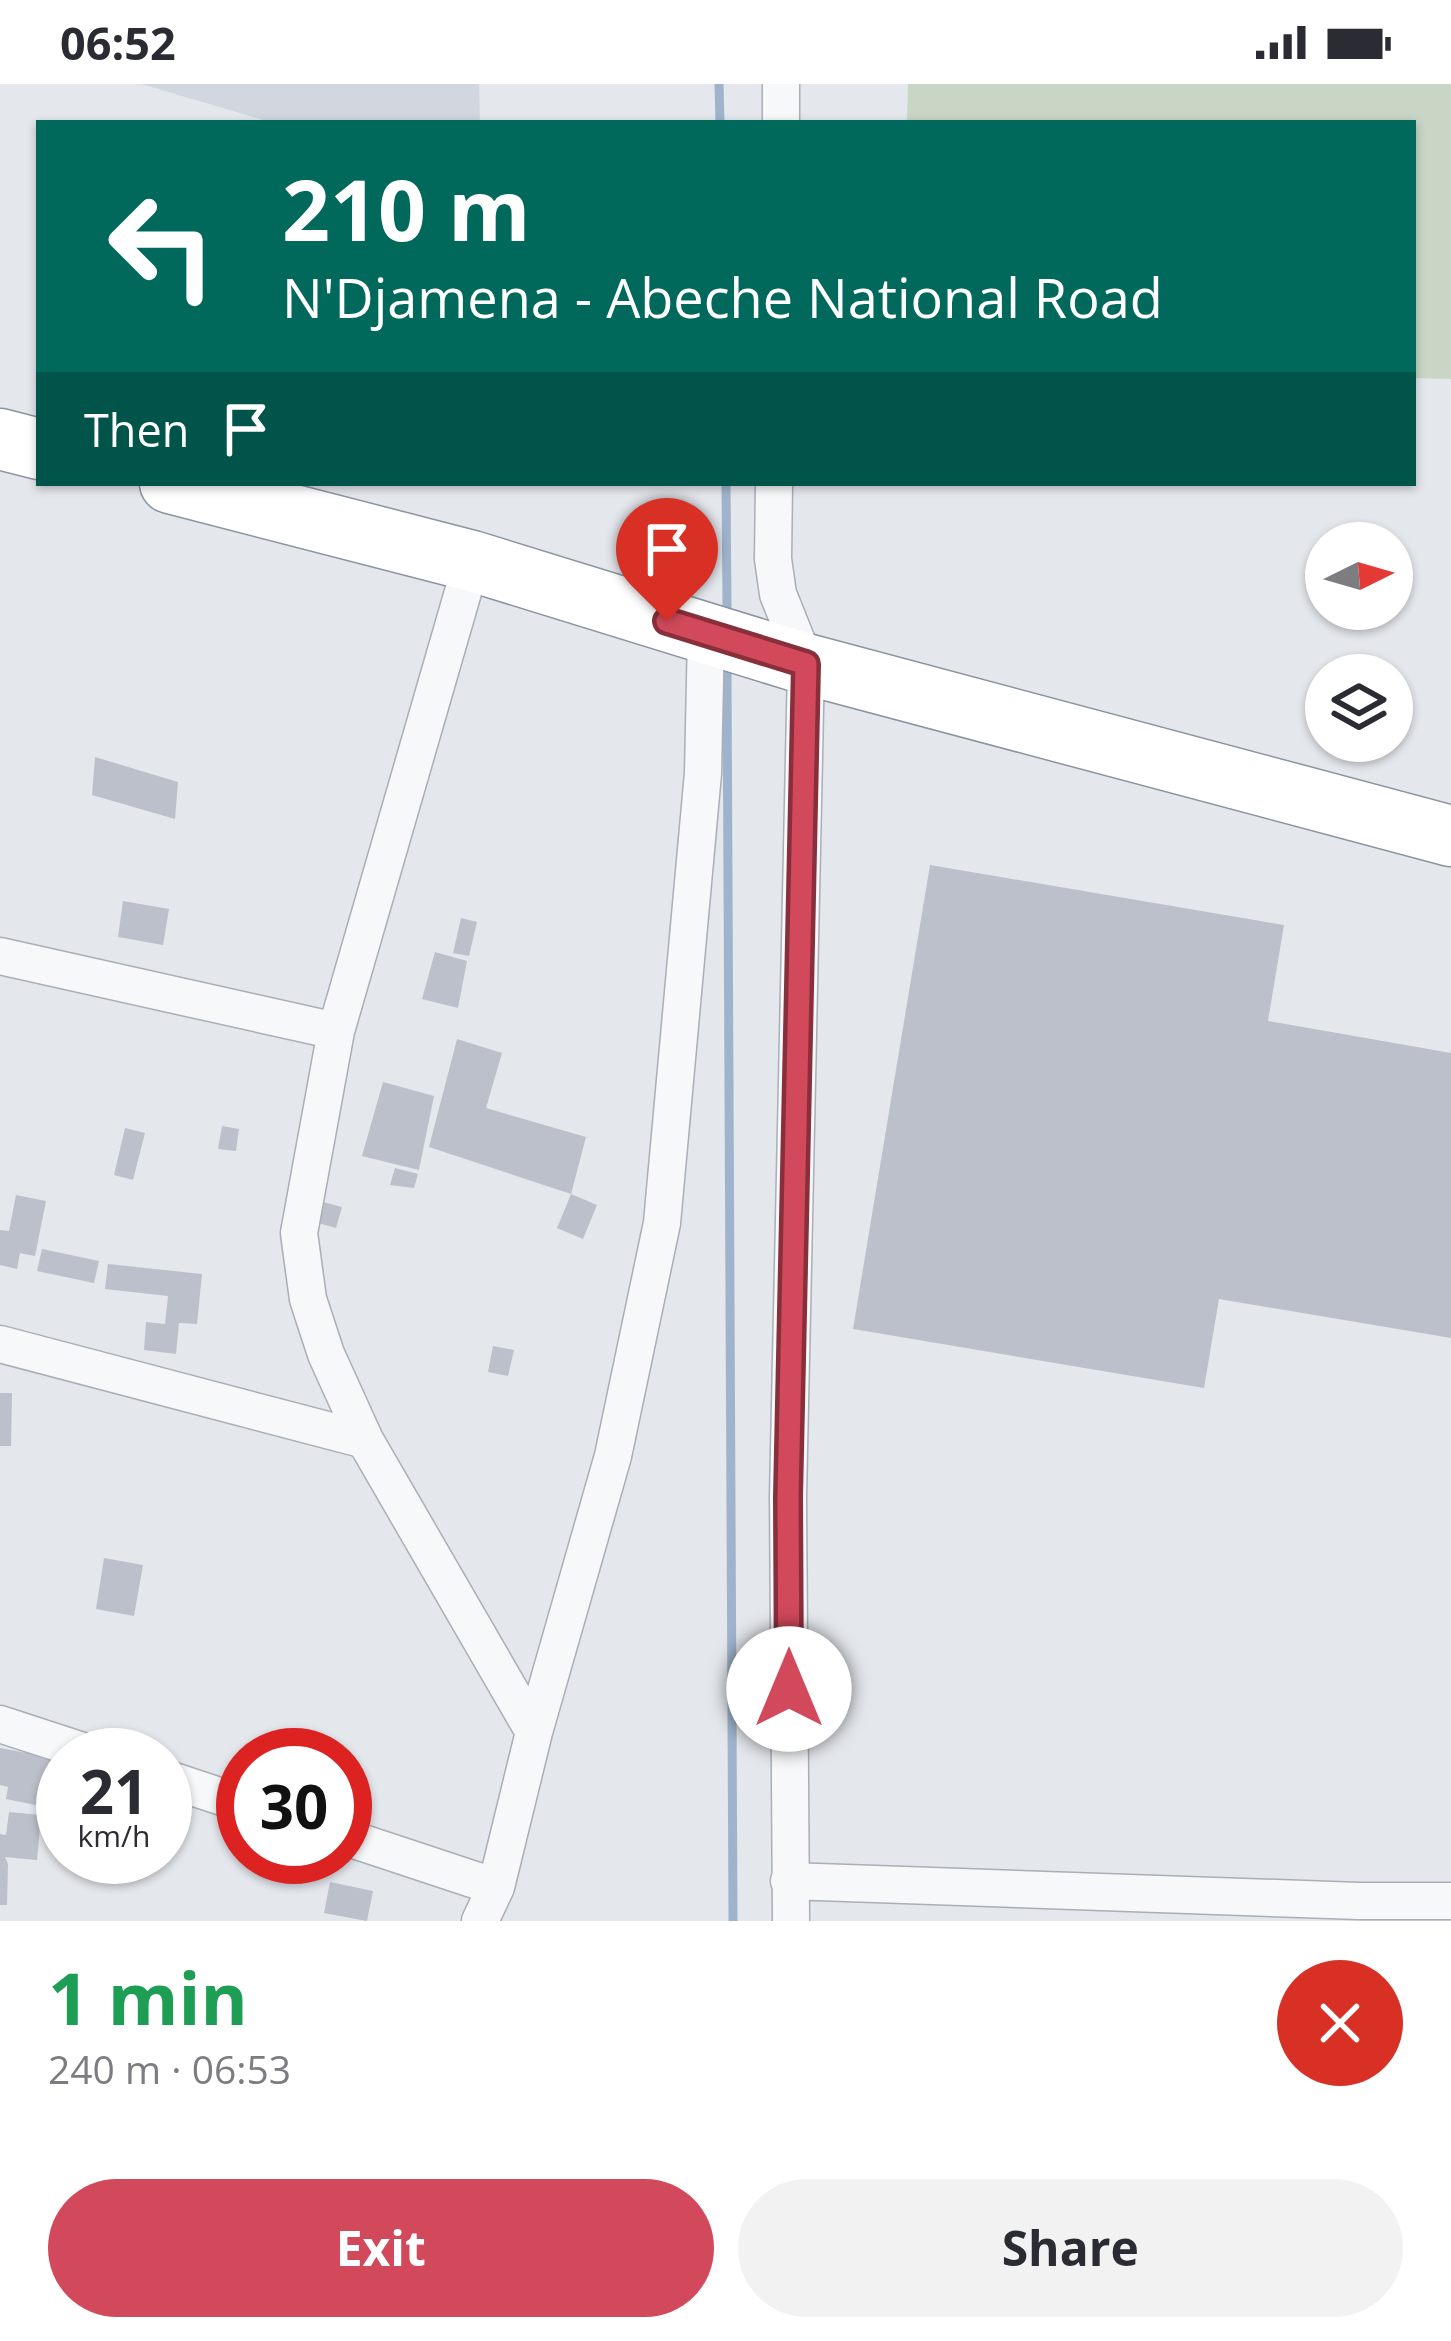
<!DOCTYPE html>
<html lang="en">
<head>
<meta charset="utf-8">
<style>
	body { margin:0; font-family:"Open Sans",sans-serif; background:#f2f2f3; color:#2b2b33; height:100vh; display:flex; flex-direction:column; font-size:45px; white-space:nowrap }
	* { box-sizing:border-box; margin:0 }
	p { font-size:39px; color:#7c7c81 }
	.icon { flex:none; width:66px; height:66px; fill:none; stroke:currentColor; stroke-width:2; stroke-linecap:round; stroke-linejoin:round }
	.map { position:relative; height:1837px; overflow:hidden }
	.sheet { display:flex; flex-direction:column; background:#fff; flex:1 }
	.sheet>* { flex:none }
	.hud { position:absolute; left:36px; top:36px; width:1380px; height:366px; border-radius:0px; box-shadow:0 3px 9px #0004; background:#00695c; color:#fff; overflow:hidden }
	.needle { width:78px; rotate:85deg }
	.tools { position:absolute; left:1305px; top:438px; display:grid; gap:24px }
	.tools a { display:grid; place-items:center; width:108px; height:108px; border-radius:50%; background:#fff; box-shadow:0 3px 9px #0004; font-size:60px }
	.speed { position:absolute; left:36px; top:1644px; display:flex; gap:24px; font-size:60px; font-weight:700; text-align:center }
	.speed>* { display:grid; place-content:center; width:156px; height:156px; border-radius:50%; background:#fff; box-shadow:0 3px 9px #0004; line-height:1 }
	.speed small { font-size:30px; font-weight:400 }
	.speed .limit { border:18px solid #d22; background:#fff; color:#111 }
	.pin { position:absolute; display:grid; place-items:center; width:102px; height:102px; color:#fff; margin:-123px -51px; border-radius:50% 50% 50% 0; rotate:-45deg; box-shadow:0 0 12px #0007 }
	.pin .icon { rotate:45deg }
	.me { position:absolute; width:132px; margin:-66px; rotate:0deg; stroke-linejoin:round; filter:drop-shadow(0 0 9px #0008) }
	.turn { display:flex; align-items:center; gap:42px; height:252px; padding:0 48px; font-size:54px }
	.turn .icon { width:156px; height:156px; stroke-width:2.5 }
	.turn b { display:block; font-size:84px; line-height:102px }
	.then { display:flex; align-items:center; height:114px; padding:0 48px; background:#0003; gap:24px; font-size:45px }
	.round { display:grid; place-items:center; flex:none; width:126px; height:126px; border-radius:63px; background:#f2f2f3 }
	.summary { display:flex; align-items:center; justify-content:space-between; height:204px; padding:0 48px }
	h1 { font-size:72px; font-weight:700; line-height:90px; color:#1e9e55 }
	.button { display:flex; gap:24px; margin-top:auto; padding:24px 48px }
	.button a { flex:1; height:138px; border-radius:72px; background:#d1495b; color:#fff; font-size:48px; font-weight:700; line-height:138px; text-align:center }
	.button a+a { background:#f2f2f3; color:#2b2b33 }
	.status { display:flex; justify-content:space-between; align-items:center; height:84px; padding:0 60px; background:#fff; direction:ltr }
	.status svg { height:33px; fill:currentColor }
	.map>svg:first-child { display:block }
</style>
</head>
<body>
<div class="status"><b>06:52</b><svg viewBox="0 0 49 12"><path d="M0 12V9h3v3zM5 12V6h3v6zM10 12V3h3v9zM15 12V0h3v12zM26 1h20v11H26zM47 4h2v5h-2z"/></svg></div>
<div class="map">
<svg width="1451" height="1837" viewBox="0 0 1451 1837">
	<rect width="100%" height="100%" fill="#e4e7ec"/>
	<path fill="#d2d6de" d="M141,0H479L480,39H274Z"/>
	<path fill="#c9d6c5" d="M908,0H1451V295L1413,294V39H907Z"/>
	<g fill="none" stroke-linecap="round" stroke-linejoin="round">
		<path stroke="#9fb4cc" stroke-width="9" d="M719,0L720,39
			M726,399L727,524
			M727,588L733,1837"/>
	</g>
	<path fill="#bbc0ca" d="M95,673L178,698L175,735L92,711Z
		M930,781L1284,841L1268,937L1451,969V1254L1219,1215L1204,1304L853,1245Z
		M123,817L169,825L163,861L118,853Z
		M461,834L477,838L469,872L453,869Z
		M435,868L467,877L458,924L422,915Z
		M457,955L502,969L486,1024L586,1053L571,1110L429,1063Z
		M383,998L434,1012L419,1086L362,1072Z
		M222,1042L239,1045L236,1067L218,1065Z
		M125,1044L145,1049L133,1096L114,1091Z
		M395,1084L418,1090L414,1104L390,1101Z
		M571,1110L597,1121L583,1155L557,1144Z
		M16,1111L46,1117L35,1172L20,1169L17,1185L0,1181V1146L9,1147Z
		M316,1116L342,1123L336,1144L311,1137Z
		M42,1165L99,1177L94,1199L37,1187Z
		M108,1180L202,1190L197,1240L179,1239L176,1270L144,1266L146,1238L165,1240L168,1212L105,1205Z
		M493,1262L514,1266L508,1292L488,1288Z
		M0,1309H12L11,1362H0Z
		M104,1474L143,1481L134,1532L96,1525Z
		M0,1664L54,1674L45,1723L6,1715L8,1703L0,1701Z
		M9,1728L41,1731L37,1776L5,1773L8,1780L7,1821H0V1750L6,1751Z
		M117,1773H143L141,1784L116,1780Z
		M330,1798L373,1807L367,1837L324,1829Z"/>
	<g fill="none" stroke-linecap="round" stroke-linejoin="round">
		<defs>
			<path id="minor" d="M781,39V0
				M774,399L773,475L778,510L806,580L788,1413L791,1837
				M472,477L336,947L299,1149L308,1215L326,1270L365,1356L534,1648
				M0,872L336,947
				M0,1260L365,1356
				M0,1640L95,1671
				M165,1694L243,1720
				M345,1753L496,1803
				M789,1797L1359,1817H1451
				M480,1837L496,1803L534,1648L613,1372L662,1139L703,689L706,550"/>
			<path id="trunk" d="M0,355L39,365
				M170,399L472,477L806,580L1451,752"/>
		</defs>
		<use href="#minor" stroke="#a9aeb7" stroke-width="39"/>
		<use href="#trunk" stroke="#8b94a3" stroke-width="63"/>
		<use href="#minor" stroke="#f7f8fa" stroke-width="36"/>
		<use href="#trunk" stroke="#fff" stroke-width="60"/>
	</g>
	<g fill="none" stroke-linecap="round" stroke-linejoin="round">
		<defs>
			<path id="route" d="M667,537L806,580L788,1413L789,1605"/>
		</defs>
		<use href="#route" stroke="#882f3b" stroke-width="30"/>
		<use href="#route" stroke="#d1495b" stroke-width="21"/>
	</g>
</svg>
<div class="tools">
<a><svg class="needle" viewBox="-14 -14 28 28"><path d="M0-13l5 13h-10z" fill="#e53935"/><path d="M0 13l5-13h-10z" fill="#7c7c81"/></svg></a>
<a><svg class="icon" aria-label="layers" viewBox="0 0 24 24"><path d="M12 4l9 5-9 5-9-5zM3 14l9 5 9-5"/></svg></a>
</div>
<div class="speed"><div>21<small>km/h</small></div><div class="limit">30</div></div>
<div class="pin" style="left:667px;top:537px;background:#d93025"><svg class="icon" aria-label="arrive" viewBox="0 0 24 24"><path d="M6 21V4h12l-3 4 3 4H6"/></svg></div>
<svg class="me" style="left:789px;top:1605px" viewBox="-20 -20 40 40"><circle r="19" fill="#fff"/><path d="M0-13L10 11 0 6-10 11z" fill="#d1495b"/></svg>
<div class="hud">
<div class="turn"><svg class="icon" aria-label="left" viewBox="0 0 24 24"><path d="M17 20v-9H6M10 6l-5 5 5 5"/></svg><div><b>210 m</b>N'Djamena - Abeche National Road</div></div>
<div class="then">Then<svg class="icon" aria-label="arrive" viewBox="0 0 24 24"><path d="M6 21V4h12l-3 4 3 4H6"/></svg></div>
</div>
</div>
<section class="sheet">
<div class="summary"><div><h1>1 min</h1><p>240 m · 06:53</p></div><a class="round" style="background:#d93025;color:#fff"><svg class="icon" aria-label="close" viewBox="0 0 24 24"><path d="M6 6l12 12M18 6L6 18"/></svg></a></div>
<div class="button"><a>Exit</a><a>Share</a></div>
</section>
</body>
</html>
